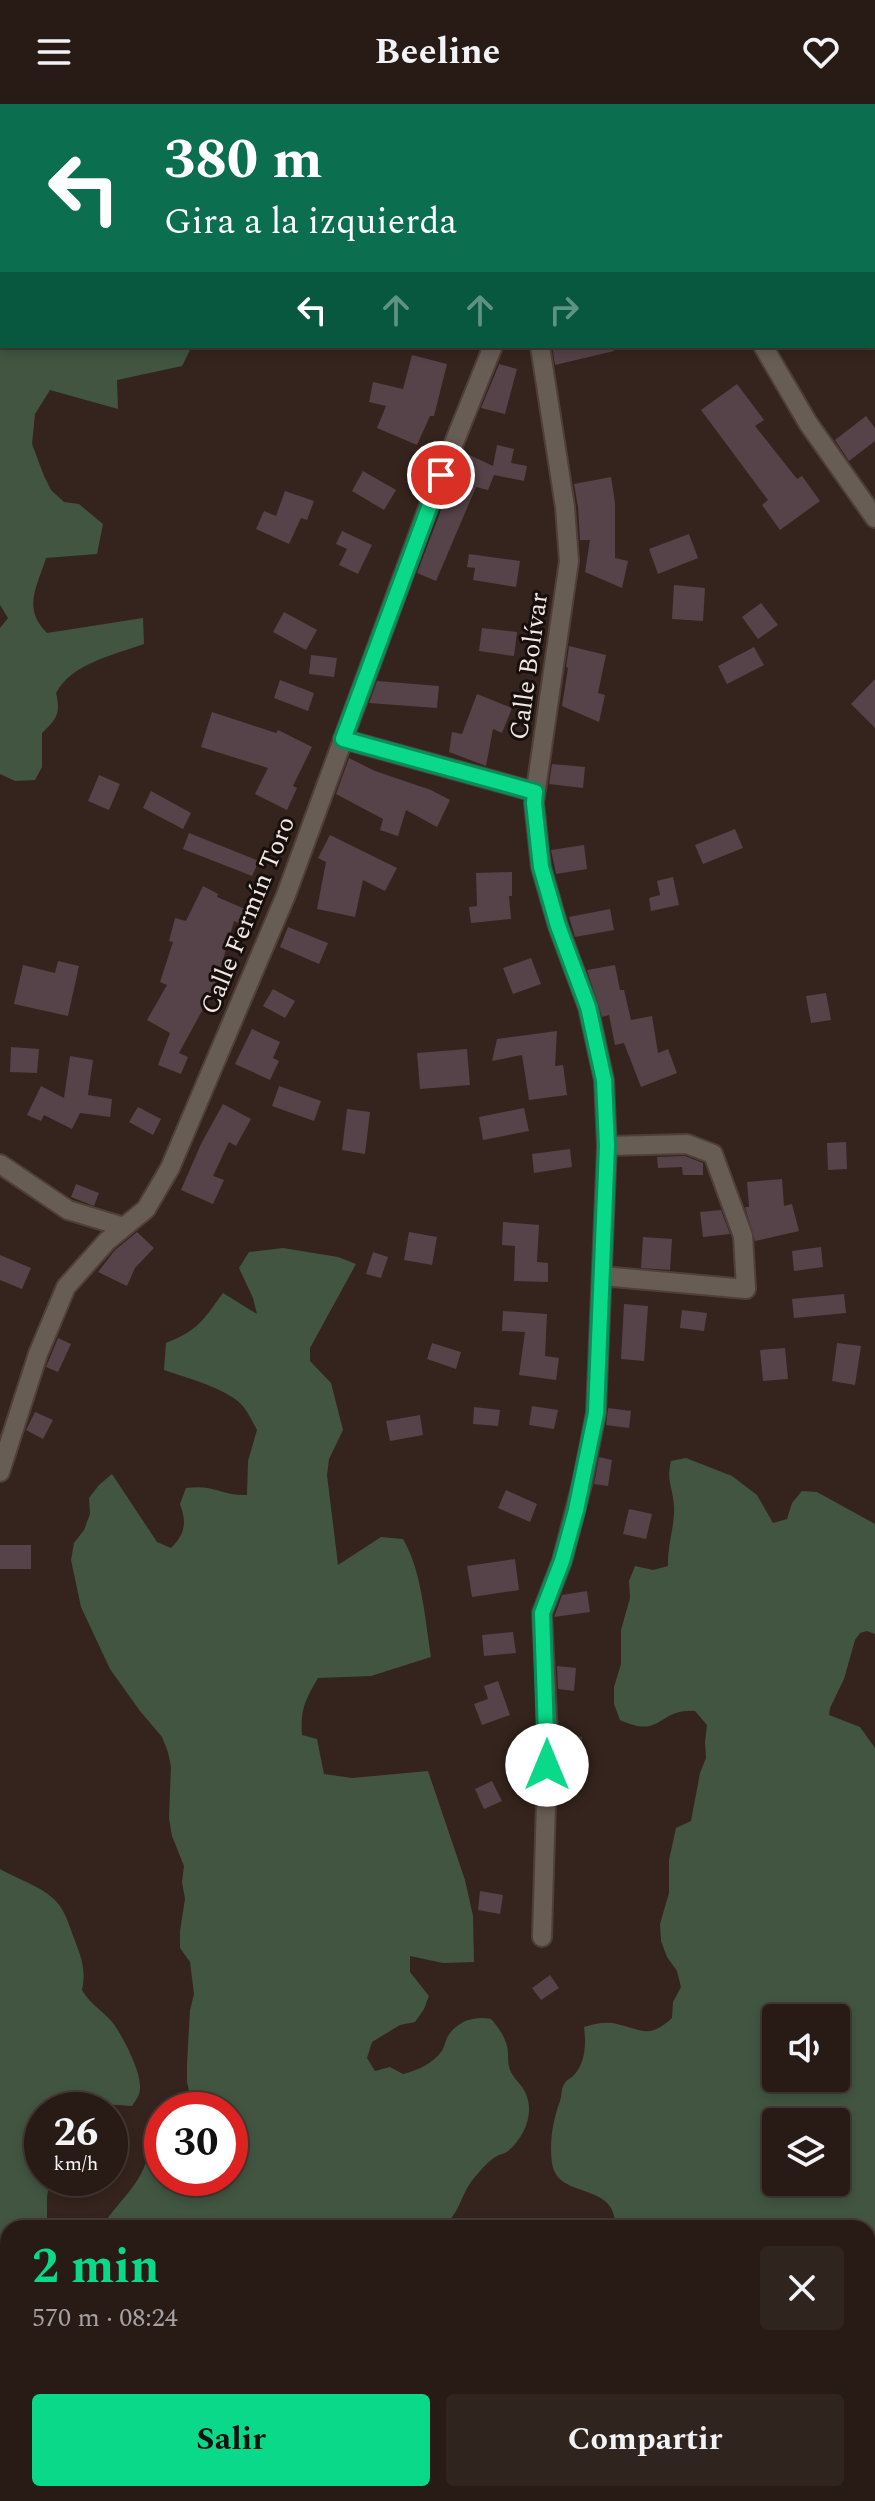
<!DOCTYPE html>
<html lang="es">
<head>
<meta charset="utf-8">
<style>
	body { margin:0; font-family:Spectral,serif; background:#30241f; color:#f1f3f6; height:100vh; display:flex; flex-direction:column; font-size:30px; white-space:nowrap }
	* { box-sizing:border-box; margin:0 }
	p { font-size:26px; color:#a5a1a1 }
	.icon { flex:none; width:44px; height:44px; fill:none; stroke:currentColor; stroke-width:2; stroke-linecap:round; stroke-linejoin:round }
	.map { position:relative; flex:1; overflow:hidden }
	.side { position:absolute; left:0px; top:2116px; width:876px; height:282px; display:flex; flex-direction:column; background:#281b16; border-radius:24px 24px 0 0; box-shadow:0 4px 12px #0003,0 0 0 2px #443935 }
	.side>* { flex:none }
	.top-card { position:absolute; left:0px; top:0px; width:876px; height:244px; box-shadow:0 4px 12px #0003,0 0 0 2px #443935; background:#0b6e4f; color:#fff; overflow:hidden }
	.buttons { position:absolute; left:762px; top:1900px; display:grid; gap:16px }
	.buttons a { display:grid; place-items:center; width:88px; height:88px; border-radius:8px; background:#281b16; box-shadow:0 4px 12px #0003,0 0 0 2px #443935; font-size:40px }
	.speed { position:absolute; left:24px; top:1988px; display:flex; gap:16px; font-size:40px; font-weight:700; text-align:center }
	.speed>* { display:grid; place-content:center; width:104px; height:104px; border-radius:50%; background:#281b16; box-shadow:0 4px 12px #0003,0 0 0 2px #443935; line-height:1 }
	.speed small { font-size:20px; font-weight:400 }
	.speed .limit { border:12px solid #d22; background:#fff; color:#111 }
	.pin { position:absolute; display:grid; place-items:center; width:68px; height:68px; color:#fff; margin:-34px; border:4px solid #fff; border-radius:50%; box-shadow:0 2px 8px #0007 }
	.me { position:absolute; width:88px; margin:-44px; rotate:0deg; stroke-linejoin:round; filter:drop-shadow(0 0 6px #0008) }
	.turn { display:flex; align-items:center; gap:28px; height:168px; padding:0 32px; font-size:36px }
	.turn .icon { width:104px; height:104px; stroke-width:2.5 }
	.turn b { display:block; font-size:56px; line-height:68px }
	.lanes { display:flex; align-items:center; height:76px; padding:0 32px; background:#0003; justify-content:center; gap:40px; direction:ltr }
	.lanes .off { opacity:.35 }
	.round { display:grid; place-items:center; flex:none; width:84px; height:84px; border-radius:8px; background:#30241f }
	.overview { display:flex; align-items:center; justify-content:space-between; height:136px; padding:0 32px }
	h1 { font-size:48px; font-weight:700; line-height:60px; color:#0bd98a }
	.cta { display:flex; gap:16px; margin-top:auto; padding:16px 32px }
	.cta a { flex:1; height:92px; border-radius:8px; background:#0bd98a; color:#111; font-size:32px; font-weight:700; line-height:92px; text-align:center }
	.cta a+a { background:#30241f; color:#f1f3f6 }
	header { display:flex; justify-content:space-between; align-items:center; height:104px; padding:0 32px; background:#281b16; font-size:36px; font-weight:700 }
	.map>svg:first-child { display:block }
</style>
</head>
<body>
<header><svg class="icon" aria-label="menu" viewBox="0 0 24 24"><path d="M4 6h16M4 12h16M4 18h16"/></svg>Beeline<svg class="icon" aria-label="heart" viewBox="0 0 24 24"><path d="M12 20l-8-8c-3-5 5-10 8-4 3-6 11-1 8 4z"/></svg></header>
<div class="map">
<svg width="875" height="2397" viewBox="0 0 875 2397">
	<rect width="100%" height="100%" fill="#35241d"/>
	<path fill="#415541" fill-rule="evenodd" d="M2,17V242H192L182,262L117,276L118,305L50,286L35,310L32,340L44,372L51,386L64,398L79,400L103,420L97,450L46,454C37,483 22,504 47,529L143,514L144,540C114,551 72,559 56,589C61,609 57,615 42,629V663L35,676L15,677L0,670V524L8,514L0,501V18Z
		M283,1144L338,1153L356,1160L310,1244V1257L331,1279L343,1326L329,1355L327,1371L338,1461L381,1433L403,1435C422,1467 425,1516 431,1553L371,1572L318,1574C305,1596 300,1606 302,1631L317,1635L324,1670L352,1674L428,1667L465,1776L473,1812L474,1858L443,1859L410,1852V1868L429,1892L424,1905L415,1918L400,1921L372,1938L367,1954L375,1967L390,1963L403,1970C418,1966 432,1960 442,1947C445,1941 446,1934 450,1929C461,1916 475,1912 491,1915C498,1923 504,1931 507,1942C509,1950 507,1958 510,1966C514,1975 520,1979 524,1986C536,2007 525,2033 508,2047C505,2050 500,2050 497,2052C488,2057 481,2066 474,2074C460,2091 460,2111 441,2124H101C122,2091 144,2081 151,2039L162,2032V2074H230V2006H185L191,1995L187,1978V1960L190,1906L194,1890L190,1858L180,1844V1827L185,1795L182,1778L184,1762L172,1732L169,1714L171,1663L168,1648L162,1633L140,1607L110,1565L81,1503L71,1456L74,1439L84,1426L90,1410L89,1394L99,1381L112,1370L157,1438L171,1444C185,1430 187,1419 180,1400L186,1384C214,1380 223,1392 247,1391L248,1357L257,1326C252,1317 248,1307 240,1299C222,1283 187,1274 164,1266L166,1239C199,1226 203,1216 223,1189L257,1210L253,1194L239,1164L249,1148Z
		M686,1354L732,1372L757,1391L773,1419L787,1415L792,1399L802,1387L817,1388L875,1420V1530L867,1527L860,1529L855,1536L844,1575L830,1604L829,1611L860,1623L875,1644V2397H116L115,2390H868V2124H615C618,2076 557,2097 552,2059C549,2038 553,2016 560,1997C562,1991 561,1983 565,1979C567,1975 572,1974 574,1971C586,1958 586,1939 584,1923C594,1920 606,1917 617,1920C643,1926 649,1935 672,1914L673,1898L681,1883L677,1867L667,1853L661,1837L660,1820L669,1789V1756L676,1724L691,1717L700,1669L706,1654L705,1638L707,1621L695,1607C657,1604 663,1636 620,1616L614,1600V1583L621,1560V1526L630,1494L629,1477L635,1462L653,1466L668,1462C667,1442 675,1422 674,1402C673,1384 666,1377 671,1357ZM836,1914V1974H776V1914ZM836,2018V2078H776V2018Z
		M0,1765C20,1777 51,1784 63,1807C68,1816 71,1827 75,1837C82,1855 86,1867 82,1886C90,1900 103,1907 113,1919C123,1933 141,1967 140,1984C140,1991 136,1996 132,2002L101,2000L86,2006H42V2074H50L47,2093V2124H8V2390H72L74,2397H0Z"/>
	<path fill="#564249" d="M552,242H613L614,247L555,261Z
		M412,251L447,260L434,312H430L417,341L377,324L386,302L369,298L373,278L403,285Z
		M500,258L499,260L517,265L505,310L481,304Z
		M737,280L764,316L755,322L797,375L802,372L820,397L780,426L762,401L768,396L701,306Z
		M866,312L875,324V337L849,357L835,336Z
		M497,341L514,345L511,359L527,362L524,377L494,371L488,386L476,383L436,477L417,469L463,348L493,362Z
		M363,367L396,386L384,406L352,387Z
		M611,373L615,399V454L628,457L622,484L585,468L590,436H580L578,403L574,380Z
		M285,387L314,397L307,416L301,414L289,440L256,425L264,407L276,412Z
		M342,427L372,441L358,470L339,461L347,445L336,440Z
		M689,430L698,454L658,470L649,445Z
		M469,450L520,457L516,483L473,476L475,464L467,463Z
		M674,481L705,484L703,517L672,515Z
		M761,499L778,521L758,535L742,513Z
		M284,508L317,526L306,546L273,528Z
		M482,524L517,528L514,552L479,547Z
		M569,542L606,551L598,589L605,591L599,618L562,602L568,564L566,563Z
		M754,543L764,561L727,580L718,562Z
		M311,551L337,554L334,573L309,570Z
		M875,575V624L851,600Z
		M280,576L314,589L308,607L274,594Z
		M377,577L439,582L437,604L369,599Z
		M477,590L512,604L502,629L493,625L486,662L449,648L452,628L462,630Z
		M212,608L276,629L278,626L312,643L293,682L297,684L287,706L255,690L268,664L201,643Z
		M349,654L375,667L431,686L450,696L437,723L406,706L398,732L380,726L383,715L336,690Z
		M552,660L585,663L583,684L549,680Z
		M99,671L120,680L109,706L88,697Z
		M151,687L191,709L183,725L143,704Z
		M735,725L743,744L703,760L695,741Z
		M189,729L259,757L252,772L183,745Z
		M330,731L397,764L385,787L363,776L355,813L317,805L326,758L318,754Z
		M584,741L587,765L556,770L551,746Z
		M512,768V792H509L511,815L471,819L469,803L477,802L476,769Z
		M673,773L679,801L651,807L649,794L660,791L657,777Z
		M203,782L218,790L217,793L245,805L239,819L234,817L212,895L209,894L179,949L188,953L181,970L158,961L170,929L147,916L167,881L160,878L173,838L169,837L175,814L186,817Z
		M610,805L614,826L575,833L569,813Z
		M288,823L328,839L319,860L280,843Z
		M531,854L541,880L513,890L503,864Z
		M58,857L79,862L68,912L14,900L23,861L55,869Z
		M615,861L620,886H624L631,916L652,912L658,949L668,945L677,969L641,983L624,939L615,941L609,911L602,913L587,866Z
		M273,885L295,897L285,914L263,902Z
		M826,889L831,916L811,919L806,892Z
		M252,925L280,938L273,954L279,957L270,976L235,960Z
		M557,927L555,962L563,961L567,991L529,996L522,951L492,957L497,935Z
		M11,943L39,945L37,969L10,968Z
		M467,945L470,981L420,985L417,949Z
		M70,952L93,956L88,991L112,995L110,1013L80,1009L72,1025L44,1011L41,1017L27,1011L41,982L64,994Z
		M279,982L321,997L314,1017L272,1002Z
		M223,1000L251,1015L236,1042L229,1038L213,1072L224,1076L213,1100L181,1086L201,1040Z
		M138,1003L161,1015L153,1031L129,1018Z
		M524,1004L529,1027L483,1036L479,1013Z
		M347,1005L370,1008L365,1050L342,1046Z
		M846,1038L847,1065L828,1066L827,1039Z
		M570,1045L572,1063L534,1069L532,1050Z
		M685,1052L703,1059V1071H683L682,1063L658,1064L657,1053Z
		M782,1075L784,1102L792,1100L799,1127L755,1137L745,1103H749L747,1078Z
		M76,1080L99,1089L94,1102L71,1093Z
		M721,1106L730,1130L703,1133L700,1108Z
		M503,1118L539,1121L537,1158L548,1159V1178L514,1177L515,1142L502,1141Z
		M137,1128L154,1144L135,1164L127,1182L98,1168L115,1146Z
		M409,1128L437,1133L432,1161L404,1156Z
		M643,1133L672,1135L670,1166L641,1164Z
		M821,1143L823,1163L794,1167L792,1147Z
		M373,1148L388,1153L381,1174L366,1170Z
		M0,1151L31,1164L22,1185L0,1176Z
		M844,1190L846,1209L794,1214L792,1195Z
		M624,1200L648,1202L644,1257L621,1255Z
		M682,1206L707,1209L704,1227L680,1224Z
		M503,1207L547,1210L545,1252L559,1254L556,1276L519,1271L525,1228L502,1227Z
		M58,1234L71,1240L58,1268L46,1263Z
		M432,1239L461,1248L456,1265L427,1255Z
		M837,1239L861,1242L855,1281L832,1277Z
		M785,1244L788,1275L763,1277L760,1246Z
		M532,1302L558,1306L554,1325L529,1321Z
		M474,1303L500,1306L498,1322L473,1320Z
		M608,1304L631,1307L629,1324L606,1321Z
		M35,1308L53,1316L43,1335L26,1326Z
		M420,1311L423,1331L390,1337L386,1317Z
		M599,1353L612,1356L608,1382L594,1380Z
		M506,1386L537,1400L530,1418L498,1404Z
		M629,1405L652,1410L646,1435L623,1430Z
		M0,1441H31V1465H0Z
		M515,1455L519,1486L472,1493L467,1462Z
		M587,1487L590,1508L554,1513L562,1491Z
		M513,1528L516,1549L484,1552L482,1531Z
		M557,1562L576,1564L574,1587L558,1585Z
		M498,1577L510,1611L482,1621L474,1600L488,1595L484,1582Z
		M560,1630L582,1633L576,1692L558,1691Z
		M492,1677L502,1697L484,1705L475,1685Z
		M480,1787L503,1791L500,1810L478,1806Z
		M550,1871L559,1884L541,1896L532,1884Z"/>
	<g fill="none" stroke-linecap="round" stroke-linejoin="round">
		<defs>
			<path id="minor" d="M498,0L499,2
				M690,2L691,0
				M540,242L565,403L569,457L534,699L541,763L558,822L588,903L604,976L607,1042L596,1309L582,1380L562,1457L542,1509L548,1632L542,1833
				M763,242L808,319L875,414
				M343,635L535,688
				M0,1060L68,1106L124,1123
				M602,1172L746,1185L743,1132L713,1050L687,1040L607,1042
				M0,1368L38,1250L66,1183L107,1137L146,1105L170,1064L286,791L431,396L493,242"/>
		</defs>
		<use href="#minor" stroke="#503f39" stroke-width="22"/>
		<use href="#minor" stroke="#675d55" stroke-width="18"/>
	</g>
	<g fill="none" stroke-linecap="round" stroke-linejoin="round">
		<defs>
			<path id="route" d="M441,371L343,635L535,688L534,699L541,763L558,822L588,903L604,976L607,1042L596,1309L576,1406L562,1457L542,1509L547,1661"/>
		</defs>
		<use href="#route" stroke="#078d5a" stroke-width="20"/>
		<use href="#route" stroke="#0bd98a" stroke-width="14"/>
	</g>
	<g text-anchor="middle" stroke-width="6" stroke-linejoin="round" paint-order="stroke">
		<g font-size="26" fill="#f3e7e3" stroke="#170f0c">
			<text transform="translate(528 562) rotate(-82)" y="9">Calle Bolívar</text>
			<text transform="translate(247 811) rotate(-68)" y="9">Calle Fermín Toro</text>
		</g>
	</g>
</svg>
<div class="buttons">
<a><svg class="icon" aria-label="sound" viewBox="0 0 24 24"><path d="M4 9h4l5-4v14l-5-4H4zM17 9q2 3 0 6"/></svg></a>
<a><svg class="icon" aria-label="layers" viewBox="0 0 24 24"><path d="M12 4l9 5-9 5-9-5zM3 14l9 5 9-5"/></svg></a>
</div>
<div class="speed"><div>26<small>km/h</small></div><div class="limit">30</div></div>
<div class="pin" style="left:441px;top:371px;background:#d93025"><svg class="icon" aria-label="arrive" viewBox="0 0 24 24"><path d="M6 21V4h12l-3 4 3 4H6"/></svg></div>
<svg class="me" style="left:547px;top:1661px" viewBox="-20 -20 40 40"><circle r="19" fill="#fff"/><path d="M0-13L10 11 0 6-10 11z" fill="#0bd98a"/></svg>
<div class="top-card">
<div class="turn"><svg class="icon" aria-label="left" viewBox="0 0 24 24"><path d="M17 20v-9H6M10 6l-5 5 5 5"/></svg><div><b>380 m</b>Gira a la izquierda</div></div>
<div class="lanes"><svg class="icon" aria-label="left" viewBox="0 0 24 24"><path d="M17 20v-9H6M10 6l-5 5 5 5"/></svg><svg class="icon off" aria-label="ahead" viewBox="0 0 24 24"><path d="M12 20V5M6 11l6-6 6 6"/></svg><svg class="icon off" aria-label="ahead" viewBox="0 0 24 24"><path d="M12 20V5M6 11l6-6 6 6"/></svg><svg class="icon off" aria-label="right" viewBox="0 0 24 24"><path d="M7 20v-9h11M14 6l5 5-5 5"/></svg></div>
</div>
<section class="side">
<div class="overview"><div><h1>2 min</h1><p>570 m · 08:24</p></div><a class="round"><svg class="icon" aria-label="close" viewBox="0 0 24 24"><path d="M6 6l12 12M18 6L6 18"/></svg></a></div>
<div class="cta"><a>Salir</a><a>Compartir</a></div>
</section>
</div>
</body>
</html>
